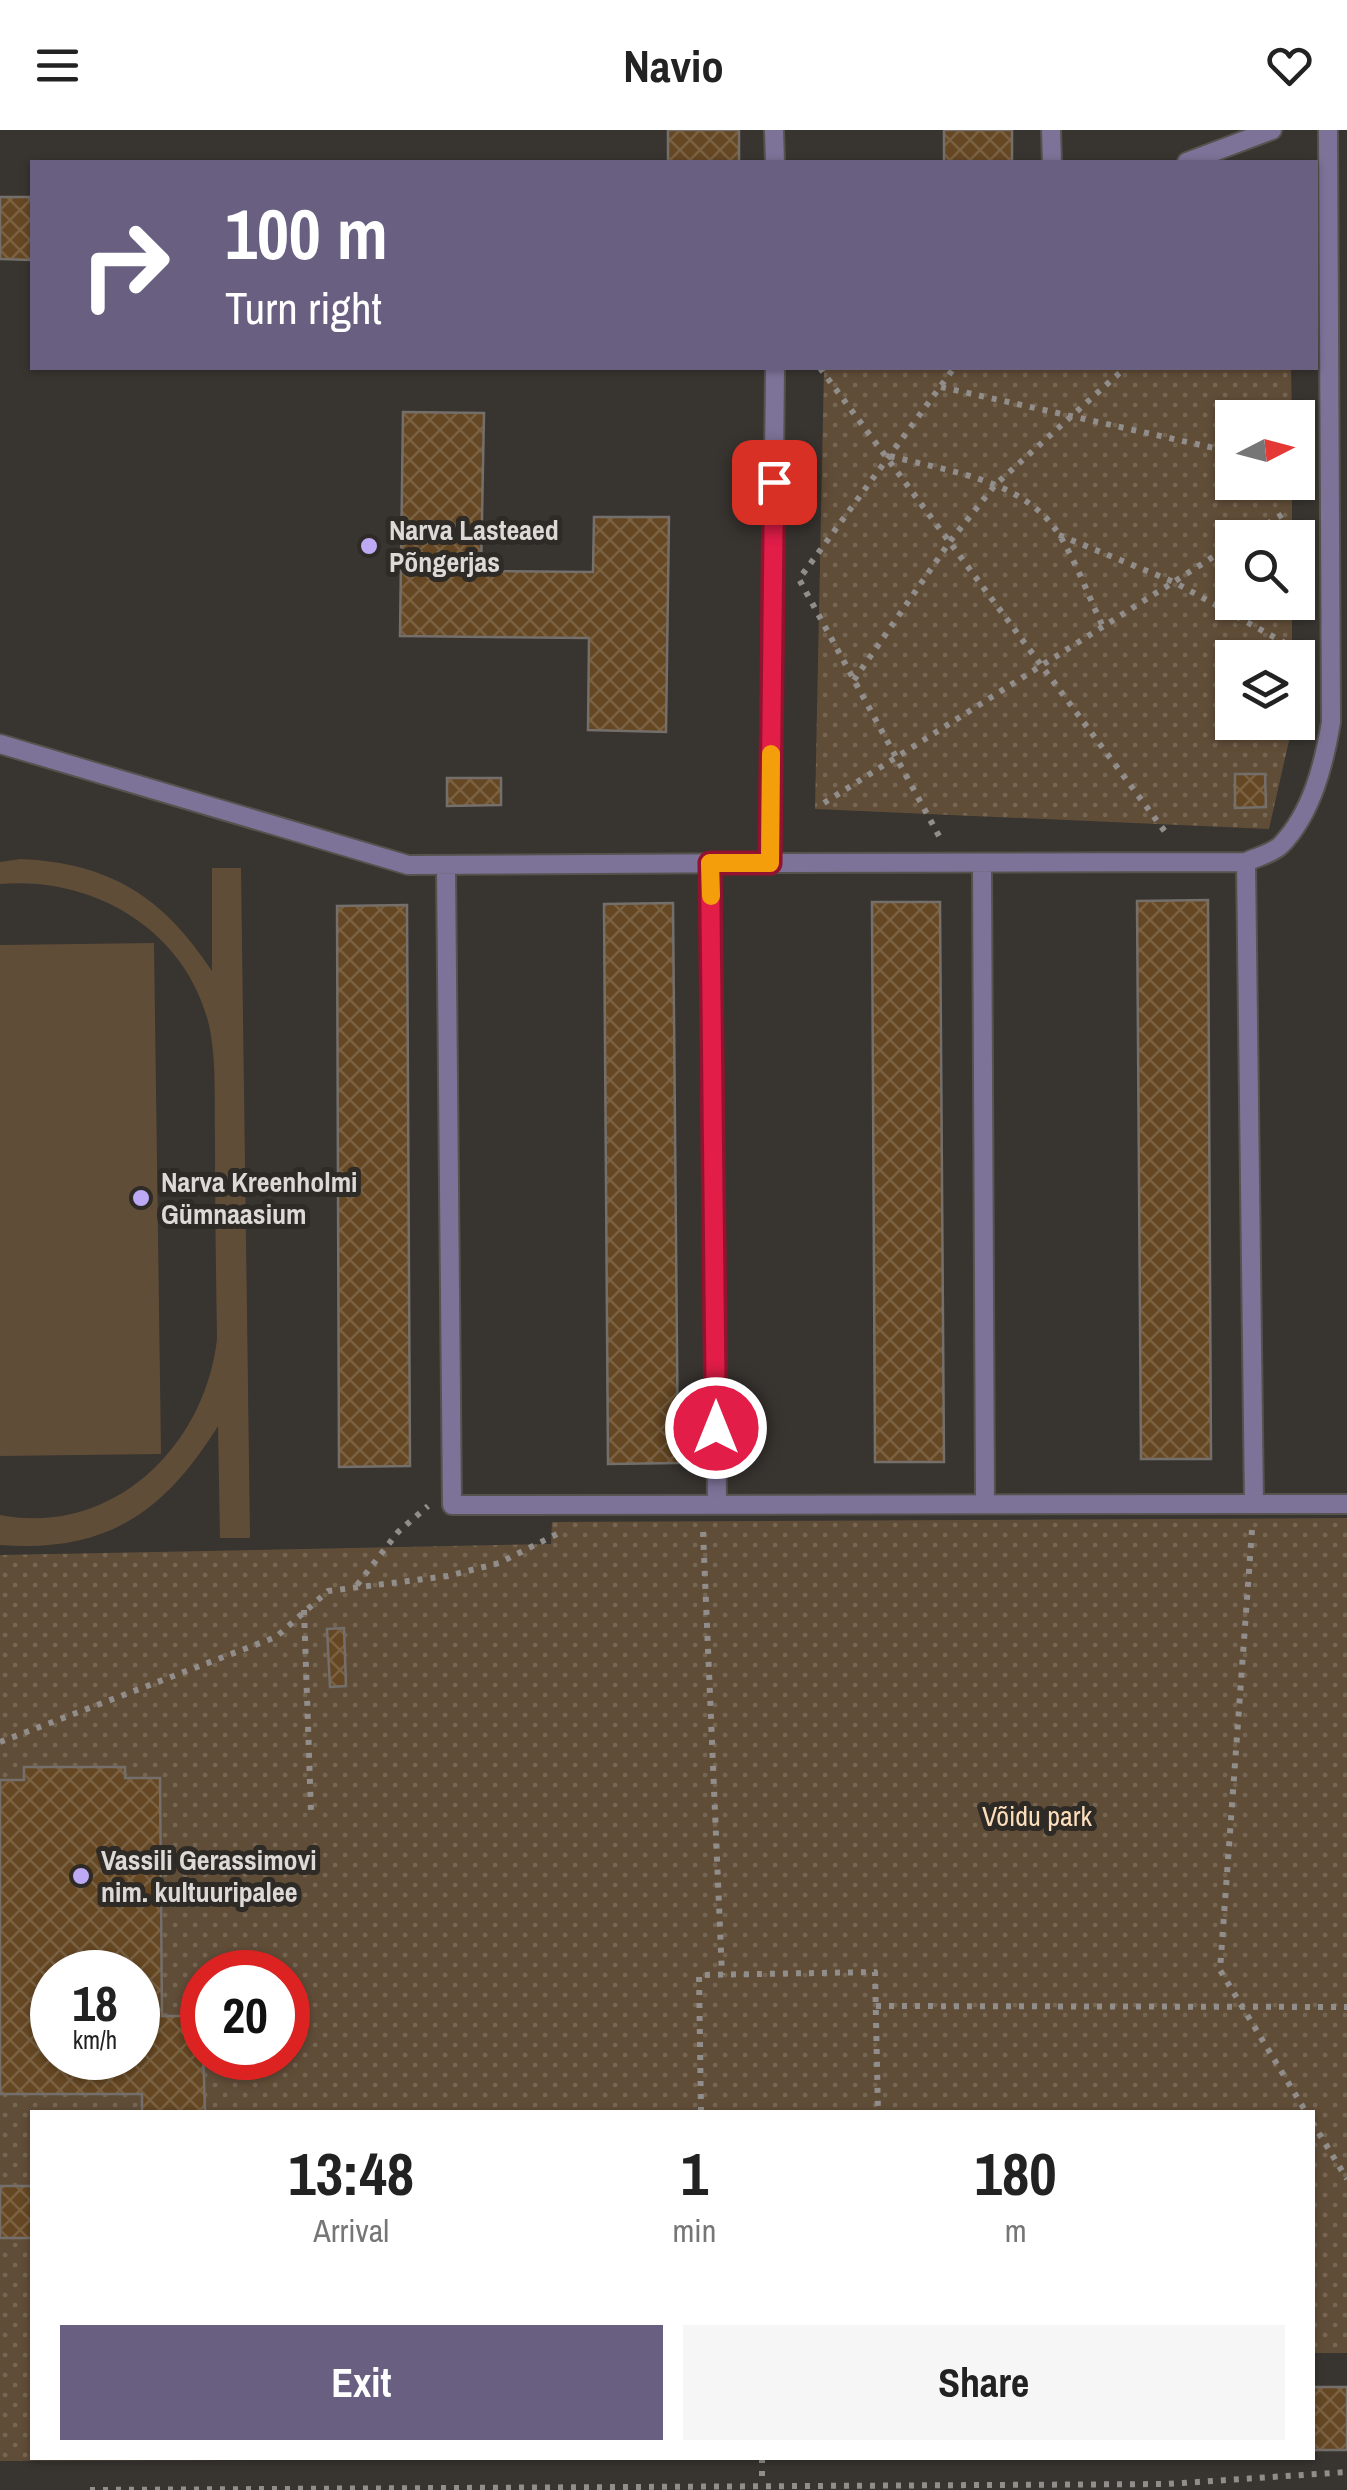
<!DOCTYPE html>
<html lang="en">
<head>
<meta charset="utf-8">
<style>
	body { margin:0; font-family:"Archivo Narrow",sans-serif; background:#f6f6f6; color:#222; height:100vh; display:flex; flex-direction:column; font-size:38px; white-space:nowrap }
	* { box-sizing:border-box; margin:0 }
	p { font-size:32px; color:#767676 }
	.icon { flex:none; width:55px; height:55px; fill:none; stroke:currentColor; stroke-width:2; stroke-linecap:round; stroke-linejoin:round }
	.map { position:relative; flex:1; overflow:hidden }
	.sheet { position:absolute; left:30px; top:1980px; width:1285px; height:350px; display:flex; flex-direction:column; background:#fff; border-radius:0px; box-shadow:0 2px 8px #0004 }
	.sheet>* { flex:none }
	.hud { position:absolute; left:30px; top:30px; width:1288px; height:210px; border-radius:0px; box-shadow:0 2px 8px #0004; background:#685f81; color:#fff; overflow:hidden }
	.needle { width:65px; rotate:84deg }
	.tools { position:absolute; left:1215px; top:270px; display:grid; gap:20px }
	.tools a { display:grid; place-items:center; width:100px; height:100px; border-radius:0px; background:#fff; box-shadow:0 2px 8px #0004; font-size:50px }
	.speed { position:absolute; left:30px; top:1820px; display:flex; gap:20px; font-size:50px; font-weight:700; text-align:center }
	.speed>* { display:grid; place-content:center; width:130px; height:130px; border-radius:50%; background:#fff; box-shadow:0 2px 8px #0004; line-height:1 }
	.speed small { font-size:25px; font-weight:400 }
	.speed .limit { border:15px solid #d22; background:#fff; color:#111 }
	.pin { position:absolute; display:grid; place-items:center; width:85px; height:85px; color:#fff; margin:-42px; border-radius:20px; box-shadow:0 5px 15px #0006 }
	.me { position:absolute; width:110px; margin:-55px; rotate:0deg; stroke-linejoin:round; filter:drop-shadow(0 0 8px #0008) }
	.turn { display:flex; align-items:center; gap:35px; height:210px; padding:0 30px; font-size:45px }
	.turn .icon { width:130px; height:130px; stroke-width:2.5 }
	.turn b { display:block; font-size:70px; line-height:85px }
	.eta { display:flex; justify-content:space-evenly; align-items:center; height:170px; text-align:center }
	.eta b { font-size:60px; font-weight:800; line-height:70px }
	.action { display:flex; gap:20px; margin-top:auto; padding:20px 30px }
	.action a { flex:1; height:115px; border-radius:0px; background:#685f81; color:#fff; font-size:40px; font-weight:800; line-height:115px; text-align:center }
	.action a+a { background:#f6f6f6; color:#222 }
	header { display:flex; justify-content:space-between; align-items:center; height:130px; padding:0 30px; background:#fff; font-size:45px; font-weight:800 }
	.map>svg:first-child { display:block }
</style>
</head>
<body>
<header><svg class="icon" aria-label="menu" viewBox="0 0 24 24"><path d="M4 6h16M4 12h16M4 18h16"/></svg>Navio<svg class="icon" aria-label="heart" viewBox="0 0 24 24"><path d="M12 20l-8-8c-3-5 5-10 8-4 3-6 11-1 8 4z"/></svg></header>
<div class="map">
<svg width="1347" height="2360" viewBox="0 0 1347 2360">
	<defs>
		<pattern id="park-dots" width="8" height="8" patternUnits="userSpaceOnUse" patternTransform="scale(2.5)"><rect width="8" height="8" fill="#604d38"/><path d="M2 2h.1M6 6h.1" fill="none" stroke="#766654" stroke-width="1.8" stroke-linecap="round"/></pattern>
		<pattern id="building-cross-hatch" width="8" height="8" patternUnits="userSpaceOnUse" patternTransform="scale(2.5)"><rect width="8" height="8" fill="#654723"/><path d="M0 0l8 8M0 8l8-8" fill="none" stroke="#7a6142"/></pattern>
	</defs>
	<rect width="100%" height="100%" fill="#383430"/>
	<path fill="#604d38" d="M20,729C111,733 163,767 212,841V738H241L250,1408H220L218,1296C164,1383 106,1423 0,1415V1385C113,1407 205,1316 217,1209C216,1143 215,1076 215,1010C214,972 217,932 209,895C186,800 94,746 0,754V732Z
		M154,813L161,1324L0,1326V815Z"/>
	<path fill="url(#park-dots)" fill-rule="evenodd" d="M824,238H1291L1292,287L1232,288V352L1292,353V407L1232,408V472L1292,473V527L1232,528V592L1293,593L1269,699L815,679Z
		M1347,1388V2223H1313L1312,1982H32V2328H855L0,2331V1425L551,1414L552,1392ZM52,1842H138V1928H52ZM202,1842H288V1928H202Z"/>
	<path fill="url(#building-cross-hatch)" stroke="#746f6b" stroke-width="2.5" fill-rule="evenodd" d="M668,0H739V32H668Z
		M944,0H1012V32H944Z
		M0,67H32V130L0,129Z
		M403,282L484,283L481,441L593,442L594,387H669L666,602L588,600L589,508L400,506Z
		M1235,644H1265L1266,677L1235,678Z
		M447,648H501V675L447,676Z
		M1208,770L1211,1329H1141L1137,771Z
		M872,772H940L944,1332H875Z
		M673,773L678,1333L608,1334L604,774Z
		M407,775L410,1336L339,1337L337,776Z
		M344,1498L346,1556L330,1557L327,1499Z
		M24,1637H125V1648H160L162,1886H202L205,1982H142V1964H0V1650H24ZM52,1842H138V1928H52Z
		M0,2056H32V2108H0Z
		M1312,2257H1347V2320H1312Z"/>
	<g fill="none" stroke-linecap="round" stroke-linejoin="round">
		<defs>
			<path id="service" d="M774,0L775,32
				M1051,0L1052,32
				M1187,32L1272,0
				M775,238L770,733L1246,732C1257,727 1273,723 1281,715C1312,683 1324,634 1331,592L1328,0
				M0,614L408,735L770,733
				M1246,732L1254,1374
				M710,733L717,1373
				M982,734L985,1372
				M446,738L452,1375L1347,1374"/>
		</defs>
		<use href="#service" stroke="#56524e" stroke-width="22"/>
		<path stroke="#918d8a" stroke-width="6" stroke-dasharray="5 8" stroke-linecap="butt" d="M820,238L1169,707
			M941,257L1232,322
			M890,326C949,342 1025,349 1060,406C1077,434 1089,467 1103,497
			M1059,405L1174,452L1305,524
			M1245,408L1286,382
			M854,550L951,410L996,354L1125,238
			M824,673L1232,415
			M939,706L799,449L954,238
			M1252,1400L1220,1840L1306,1982
			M703,1402L722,1845
			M357,1455L398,1402L428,1376
			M304,1480L311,1682
			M0,1612L276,1507L328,1461L448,1446L499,1433L557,1404
			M876,1876L1347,1877
			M701,1982L699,1845L875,1842L878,1982
			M1312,1992L1347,2049
			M762,2328V2354
			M90,2360L1167,2354L1347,2342"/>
		<use href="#service" stroke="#7d7398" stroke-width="18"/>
	</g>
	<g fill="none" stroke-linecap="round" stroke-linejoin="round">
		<defs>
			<path id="route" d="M716,1298L710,733H770L774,352"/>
		</defs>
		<use href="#route" stroke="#92132f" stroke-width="25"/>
		<use href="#route" stroke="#e11d48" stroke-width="18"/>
		<path stroke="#f59e0b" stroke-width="18" d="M711,766L710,733H770L771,624"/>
	</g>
	<g fill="#bea9f5" stroke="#2e2a26" stroke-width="4">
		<circle cx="369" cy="416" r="10"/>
		<circle cx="141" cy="1068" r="10"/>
		<circle cx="81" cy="1746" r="10"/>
	</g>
	<g text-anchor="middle" stroke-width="10" stroke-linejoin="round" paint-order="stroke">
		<g font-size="28" font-weight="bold" fill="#dcd9d7" stroke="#2e2a26" text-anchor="start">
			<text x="389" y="410">Narva Lasteaed<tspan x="389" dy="32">Põngerjas</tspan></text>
			<text x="161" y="1062">Narva Kreenholmi<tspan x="161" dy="32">Gümnaasium</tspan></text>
			<text x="101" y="1740">Vassili Gerassimovi<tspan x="101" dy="32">nim. kultuuripalee</tspan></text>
		</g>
		<g font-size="28" fill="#fddebb" stroke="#2e2a26">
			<text x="1037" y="1696">Võidu park</text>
		</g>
	</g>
</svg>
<div class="tools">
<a><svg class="needle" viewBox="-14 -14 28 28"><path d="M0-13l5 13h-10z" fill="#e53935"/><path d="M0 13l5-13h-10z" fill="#767676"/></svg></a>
<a><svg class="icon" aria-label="search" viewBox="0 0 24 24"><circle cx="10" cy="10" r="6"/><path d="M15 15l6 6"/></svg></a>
<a><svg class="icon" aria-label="layers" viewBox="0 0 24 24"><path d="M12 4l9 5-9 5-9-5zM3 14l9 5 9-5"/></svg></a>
</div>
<div class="speed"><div>18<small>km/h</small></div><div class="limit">20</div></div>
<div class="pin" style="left:774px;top:352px;background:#d93025"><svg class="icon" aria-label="arrive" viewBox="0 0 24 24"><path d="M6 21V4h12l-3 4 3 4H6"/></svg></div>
<svg class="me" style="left:716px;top:1298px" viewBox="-20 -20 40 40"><circle r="17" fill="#e11d48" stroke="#fff" stroke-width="3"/><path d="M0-11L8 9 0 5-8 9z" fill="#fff"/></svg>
<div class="hud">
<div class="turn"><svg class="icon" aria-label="right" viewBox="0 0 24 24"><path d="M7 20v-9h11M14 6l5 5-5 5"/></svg><div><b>100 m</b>Turn right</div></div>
</div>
<section class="sheet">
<div class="eta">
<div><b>13:48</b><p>Arrival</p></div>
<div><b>1</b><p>min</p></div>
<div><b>180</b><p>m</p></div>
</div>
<div class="action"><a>Exit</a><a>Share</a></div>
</section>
</div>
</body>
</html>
